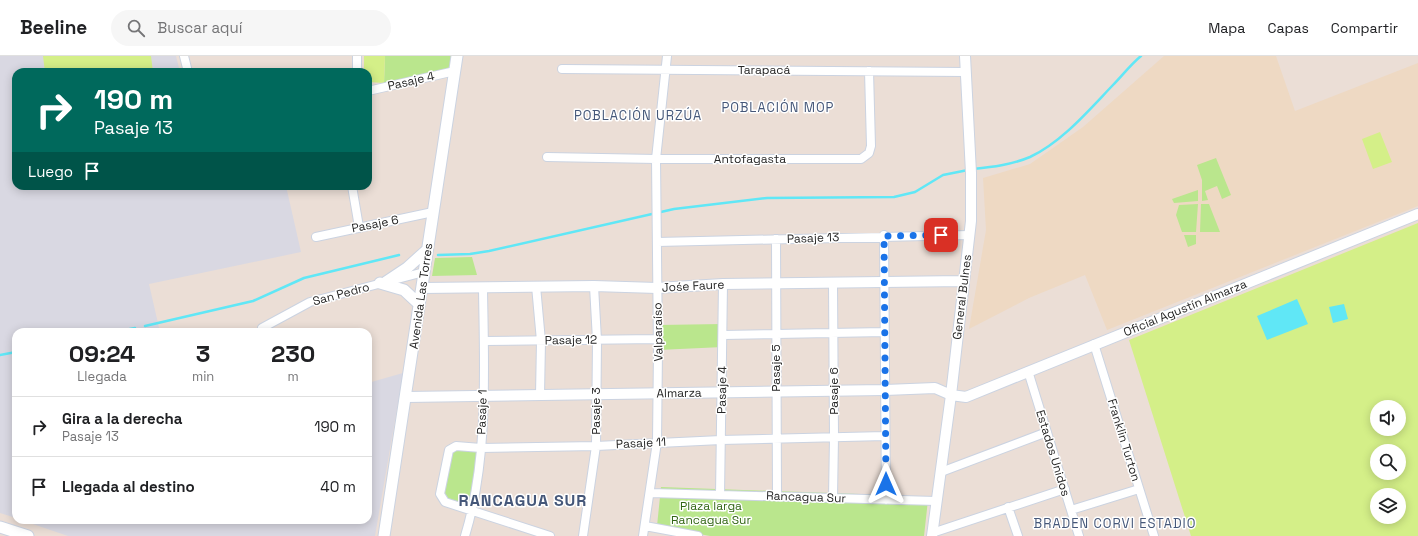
<!DOCTYPE html>
<html lang="es">
<head>
<meta charset="utf-8">
<style>
	body { margin:0; font-family:"Space Grotesk",sans-serif; background:#f6f6f6; color:#202124; height:100vh; display:flex; flex-direction:column; font-size:15px; white-space:nowrap }
	* { box-sizing:border-box; margin:0 }
	p { font-size:13px; color:#757577 }
	.icon { flex:none; width:22px; height:22px; fill:none; stroke:currentColor; stroke-width:2; stroke-linecap:round; stroke-linejoin:round }
	.map { position:relative; flex:1; overflow:hidden }
	.panel { position:absolute; left:12px; top:272px; width:360px; height:196px; display:flex; flex-direction:column; background:#fff; border-radius:12px; box-shadow:0 2px 10px #0003 }
	.panel>* { flex:none }
	.banner { position:absolute; left:12px; top:12px; width:360px; height:122px; border-radius:12px; box-shadow:0 2px 10px #0003; background:#00695c; color:#fff; overflow:hidden }
	.controls { position:absolute; left:1370px; top:344px; display:grid; gap:8px }
	.controls a { display:grid; place-items:center; width:36px; height:36px; border-radius:50%; background:#fff; box-shadow:0 2px 10px #0003; font-size:20px }
	.pin { position:absolute; display:grid; place-items:center; width:34px; height:34px; color:#fff; margin:-17px; border-radius:8px; box-shadow:0 2px 6px #0006 }
	.me { position:absolute; width:44px; margin:-22px; rotate:0deg; stroke-linejoin:round; filter:drop-shadow(0 0 3px #0008) }
	.turn { display:flex; align-items:center; gap:14px; height:84px; padding:0 16px; font-size:18px }
	.turn .icon { width:52px; height:52px; stroke-width:2.5 }
	.turn b { display:block; font-size:28px; line-height:34px }
	.then { display:flex; align-items:center; height:38px; padding:0 16px; background:#0003; gap:8px; font-size:15px }
	.eta { display:flex; justify-content:space-evenly; align-items:center; height:68px; text-align:center }
	.eta b { font-size:24px; font-weight:700; line-height:28px }
	ul { padding:0; list-style:none }
	li { display:flex; align-items:center; gap:12px; height:60px; padding:0 16px; border-top:1px solid #e0e0e0 }
	li div { flex:1 }
	li b { display:block; font-size:15px }
	li em { font-style:normal }
	header { display:flex; align-items:center; gap:24px; box-sizing:border-box; height:56px; padding:0 20px; background:#fff; border-bottom:1px solid #e0e0e0 }
	header strong { font-size:19px }
	nav { display:flex; gap:22px; margin-inline-start:auto; font-size:14px }
	.search { width:280px; height:36px; background:#f6f6f6; display:flex; align-items:center; gap:10px; box-sizing:border-box; padding:0 14px; border-radius:22px; color:#757577; font-size:15px }
	.map>svg:first-child { display:block }
</style>
</head>
<body>
<header>
<strong>Beeline</strong>
<div class="search"><svg class="icon" aria-label="search" viewBox="0 0 24 24"><circle cx="10" cy="10" r="6"/><path d="M15 15l6 6"/></svg>Buscar aquí</div>
<nav><a>Mapa</a><a>Capas</a><a>Compartir</a></nav>
</header>
<div class="map">
<svg width="1418" height="480" viewBox="0 0 1418 480">
	<rect width="100%" height="100%" fill="#ebded6"/>
	<path fill="#d9d8e2" d="M0,0H176L180,16H16V130H208L209,133L237,130H286L301,196L149,228L160,276H16V462L0,457Z
		M403,317L375,480H68L21,464H368V327Z"/>
	<path fill="#eed9c3" d="M1164,0H1276L1295,55L1418,7V150L1107,274L1085,219L1029,242L969,273L986,174L983,122L1030,108L1083,71Z"/>
	<path fill="#bae68d" d="M385,0H451L450,12L384,27Z
		M1216,102L1231,139L1222,143L1217,130L1205,135L1208,144L1202,145V124L1197,109Z
		M1198,134V145L1174,147L1172,143Z
		M1198,148L1196,176H1182L1176,159L1179,149Z
		M1201,148H1209L1220,176H1200Z
		M1184,179H1196V188L1188,191Z
		M472,201L477,219L432,220L435,202Z
		M723,268V291L658,294V269Z
		M481,392L473,454L442,443L449,394Z
		M661,431L888,439L928,444L924,480H710L657,470Z"/>
	<path fill="#d4ef88" fill-rule="evenodd" d="M43,0H151L153,16H45Z
		M364,0H385L384,27L368,26V16H364Z
		M1380,76L1392,106L1373,113L1362,83Z
		M1418,167V480H1191L1129,284ZM1377,351H1399V373H1377ZM1377,395H1399V417H1377ZM1377,439H1399V461H1377Z"/>
	<path fill="#60e7f6" d="M1297,243L1308,268L1267,284L1257,260Z
		M1344,248L1348,263L1333,267L1329,251Z"/>
	<g fill="none" stroke-linecap="round" stroke-linejoin="round">
		<path stroke="#60e7f6" stroke-width="2.5" d="M973,113C992,111 1011,109 1030,101C1062,86 1089,54 1113,29C1123,19 1130,9 1141,0
			M438,199L470,198L489,195L674,153L767,142L894,141L915,136L943,119L968,114
			M145,270L253,245L304,222L399,199
			M115,276L135,272
			M0,299L16,296"/>
		<defs>
			<path id="minor" d="M184,0L188,16
				M562,13L966,16
				M357,16V0
				M368,35L455,15
				M547,101L656,103H861L869,97L871,90L869,15
				M352,130L359,171
				M884,179L886,444
				M316,181L433,156
				M776,183L777,440
				M657,186L970,179
				M536,230L541,285L540,339
				M262,272L310,246L424,216
				M723,279L885,276
				M484,285L658,283
				M1094,288L1154,480
				M1028,315L1079,480
				M941,416L1047,376
				M651,437L936,445
				M720,439L723,228
				M833,442L834,381L833,227
				M1008,451L1018,480
				M1071,454L1139,433
				M645,470L698,480
				M932,477L1065,433
				M465,480C489,401 484,313 483,231
				M550,480L445,446L440,438L449,394L456,390L481,392L596,390L721,384L885,380
				M583,480L596,390L597,284L594,230
				M643,480L657,386L658,294L656,103L667,0"/>
			<path id="tertiary" d="M422,232L594,230L657,232L723,228L964,225
				M406,341L885,334L935,332L951,339L966,341L1418,158
				M932,480L951,339L971,165V117L965,0"/>
			<path id="secondary" d="M386,226L407,212L427,194
				M380,227L404,234L419,248
				M0,471L28,480
				M384,480L457,0"/>
		</defs>
		<use href="#minor" stroke="#cbd3e1" stroke-width="10"/>
		<use href="#tertiary" stroke="#cbd3e1" stroke-width="12"/>
		<use href="#secondary" stroke="#cbd3e1" stroke-width="13"/>
		<use href="#minor" stroke="#fff" stroke-width="8"/>
		<use href="#tertiary" stroke="#fff" stroke-width="10"/>
		<use href="#secondary" stroke="#fff" stroke-width="11"/>
	</g>
	<g fill="none" stroke-linecap="round" stroke-linejoin="round">
		<path stroke="#1a73e8" stroke-width="7" stroke-dasharray="0 12.6" d="M886,428L884,180L941,179"/>
	</g>
	<g text-anchor="middle" stroke-width="3" stroke-linejoin="round" paint-order="stroke">
		<g font-size="12" fill="#262626" stroke="#fff">
			<text x="764" y="18">Tarapacá</text>
			<text transform="translate(411 25) rotate(-13)" y="4">Pasaje 4</text>
			<text x="750" y="107">Antofagasta</text>
			<text transform="translate(375 168) rotate(-11)" y="4">Pasaje 6</text>
			<text transform="translate(813 182) rotate(-2)" y="4">Pasaje 13</text>
			<text transform="translate(693 230) rotate(-3)" y="4">Jośe Faure</text>
			<text transform="translate(341 238) rotate(-15)" y="4">San Pedro</text>
			<text transform="translate(421 240) rotate(-82)" y="4">Avenida Las Torres</text>
			<text transform="translate(962 241) rotate(-83)" y="4">General Bulnes</text>
			<text transform="translate(1185 252) rotate(-22)" y="4">Oficial Agustín Almarza</text>
			<text transform="translate(658 276) rotate(-91)" y="4">Valparaíso</text>
			<text transform="translate(571 284) rotate(-1)" y="4">Pasaje 12</text>
			<text transform="translate(776 312) rotate(-90)" y="4">Pasaje 5</text>
			<text transform="translate(722 334) rotate(-89)" y="4">Pasaje 4</text>
			<text transform="translate(834 335) rotate(-90)" y="4">Pasaje 6</text>
			<text transform="translate(679 337) rotate(-1)" y="4">Almarza</text>
			<text transform="translate(596 355) rotate(-90)" y="4">Pasaje 3</text>
			<text transform="translate(482 356) rotate(-88)" y="4">Pasaje 1</text>
			<text transform="translate(1124 384) rotate(73)" y="4">Franklin Turton</text>
			<text transform="translate(641 387) rotate(-3)" y="4">Pasaje 11</text>
			<text transform="translate(1053 397) rotate(73)" y="4">Estados Unidos</text>
			<text transform="translate(806 441) rotate(2)" y="4">Rancagua Sur</text>
		</g>
		<g font-size="12" fill="#326614" stroke="#fff">
			<text x="711" y="454">Plaza larga<tspan x="711" dy="14">Rancagua Sur</tspan></text>
		</g>
		<g font-size="13" letter-spacing="1" fill="#455779" stroke="#fff">
			<text x="778" y="56">POBLACIÓN MOP</text>
			<text x="638" y="64">POBLACIÓN URZÚA</text>
			<text x="1115" y="472">BRADEN CORVI ESTADIO</text>
		</g>
		<g font-size="16" font-weight="bold" letter-spacing="1" fill="#455779" stroke="#fff">
			<text x="523" y="450">RANCAGUA SUR</text>
		</g>
	</g>
</svg>
<div class="controls">
<a><svg class="icon" aria-label="sound" viewBox="0 0 24 24"><path d="M4 9h4l5-4v14l-5-4H4zM17 9q2 3 0 6"/></svg></a>
<a><svg class="icon" aria-label="search" viewBox="0 0 24 24"><circle cx="10" cy="10" r="6"/><path d="M15 15l6 6"/></svg></a>
<a><svg class="icon" aria-label="layers" viewBox="0 0 24 24"><path d="M12 4l9 5-9 5-9-5zM3 14l9 5 9-5"/></svg></a>
</div>
<div class="pin" style="left:941px;top:179px;background:#d93025"><svg class="icon" aria-label="arrive" viewBox="0 0 24 24"><path d="M6 21V4h12l-3 4 3 4H6"/></svg></div>
<svg class="me" style="left:886px;top:428px" viewBox="-20 -20 40 40"><path d="M0-17L14 15 0 8-14 15z" fill="#1a73e8" stroke="#fff" stroke-width="4"/></svg>
<div class="banner">
<div class="turn"><svg class="icon" aria-label="right" viewBox="0 0 24 24"><path d="M7 20v-9h11M14 6l5 5-5 5"/></svg><div><b>190 m</b>Pasaje 13</div></div>
<div class="then">Luego<svg class="icon" aria-label="arrive" viewBox="0 0 24 24"><path d="M6 21V4h12l-3 4 3 4H6"/></svg></div>
</div>
<section class="panel">
<div class="eta">
<div><b>09:24</b><p>Llegada</p></div>
<div><b>3</b><p>min</p></div>
<div><b>230</b><p>m</p></div>
</div>
<ul>
<li><svg class="icon" aria-label="right" viewBox="0 0 24 24"><path d="M7 20v-9h11M14 6l5 5-5 5"/></svg><div><b>Gira a la derecha</b><p>Pasaje 13</p></div><em>190 m</em></li>
<li><svg class="icon" aria-label="arrive" viewBox="0 0 24 24"><path d="M6 21V4h12l-3 4 3 4H6"/></svg><div><b>Llegada al destino</b></div><em>40 m</em></li>
</ul>
</section>
</div>
</body>
</html>
